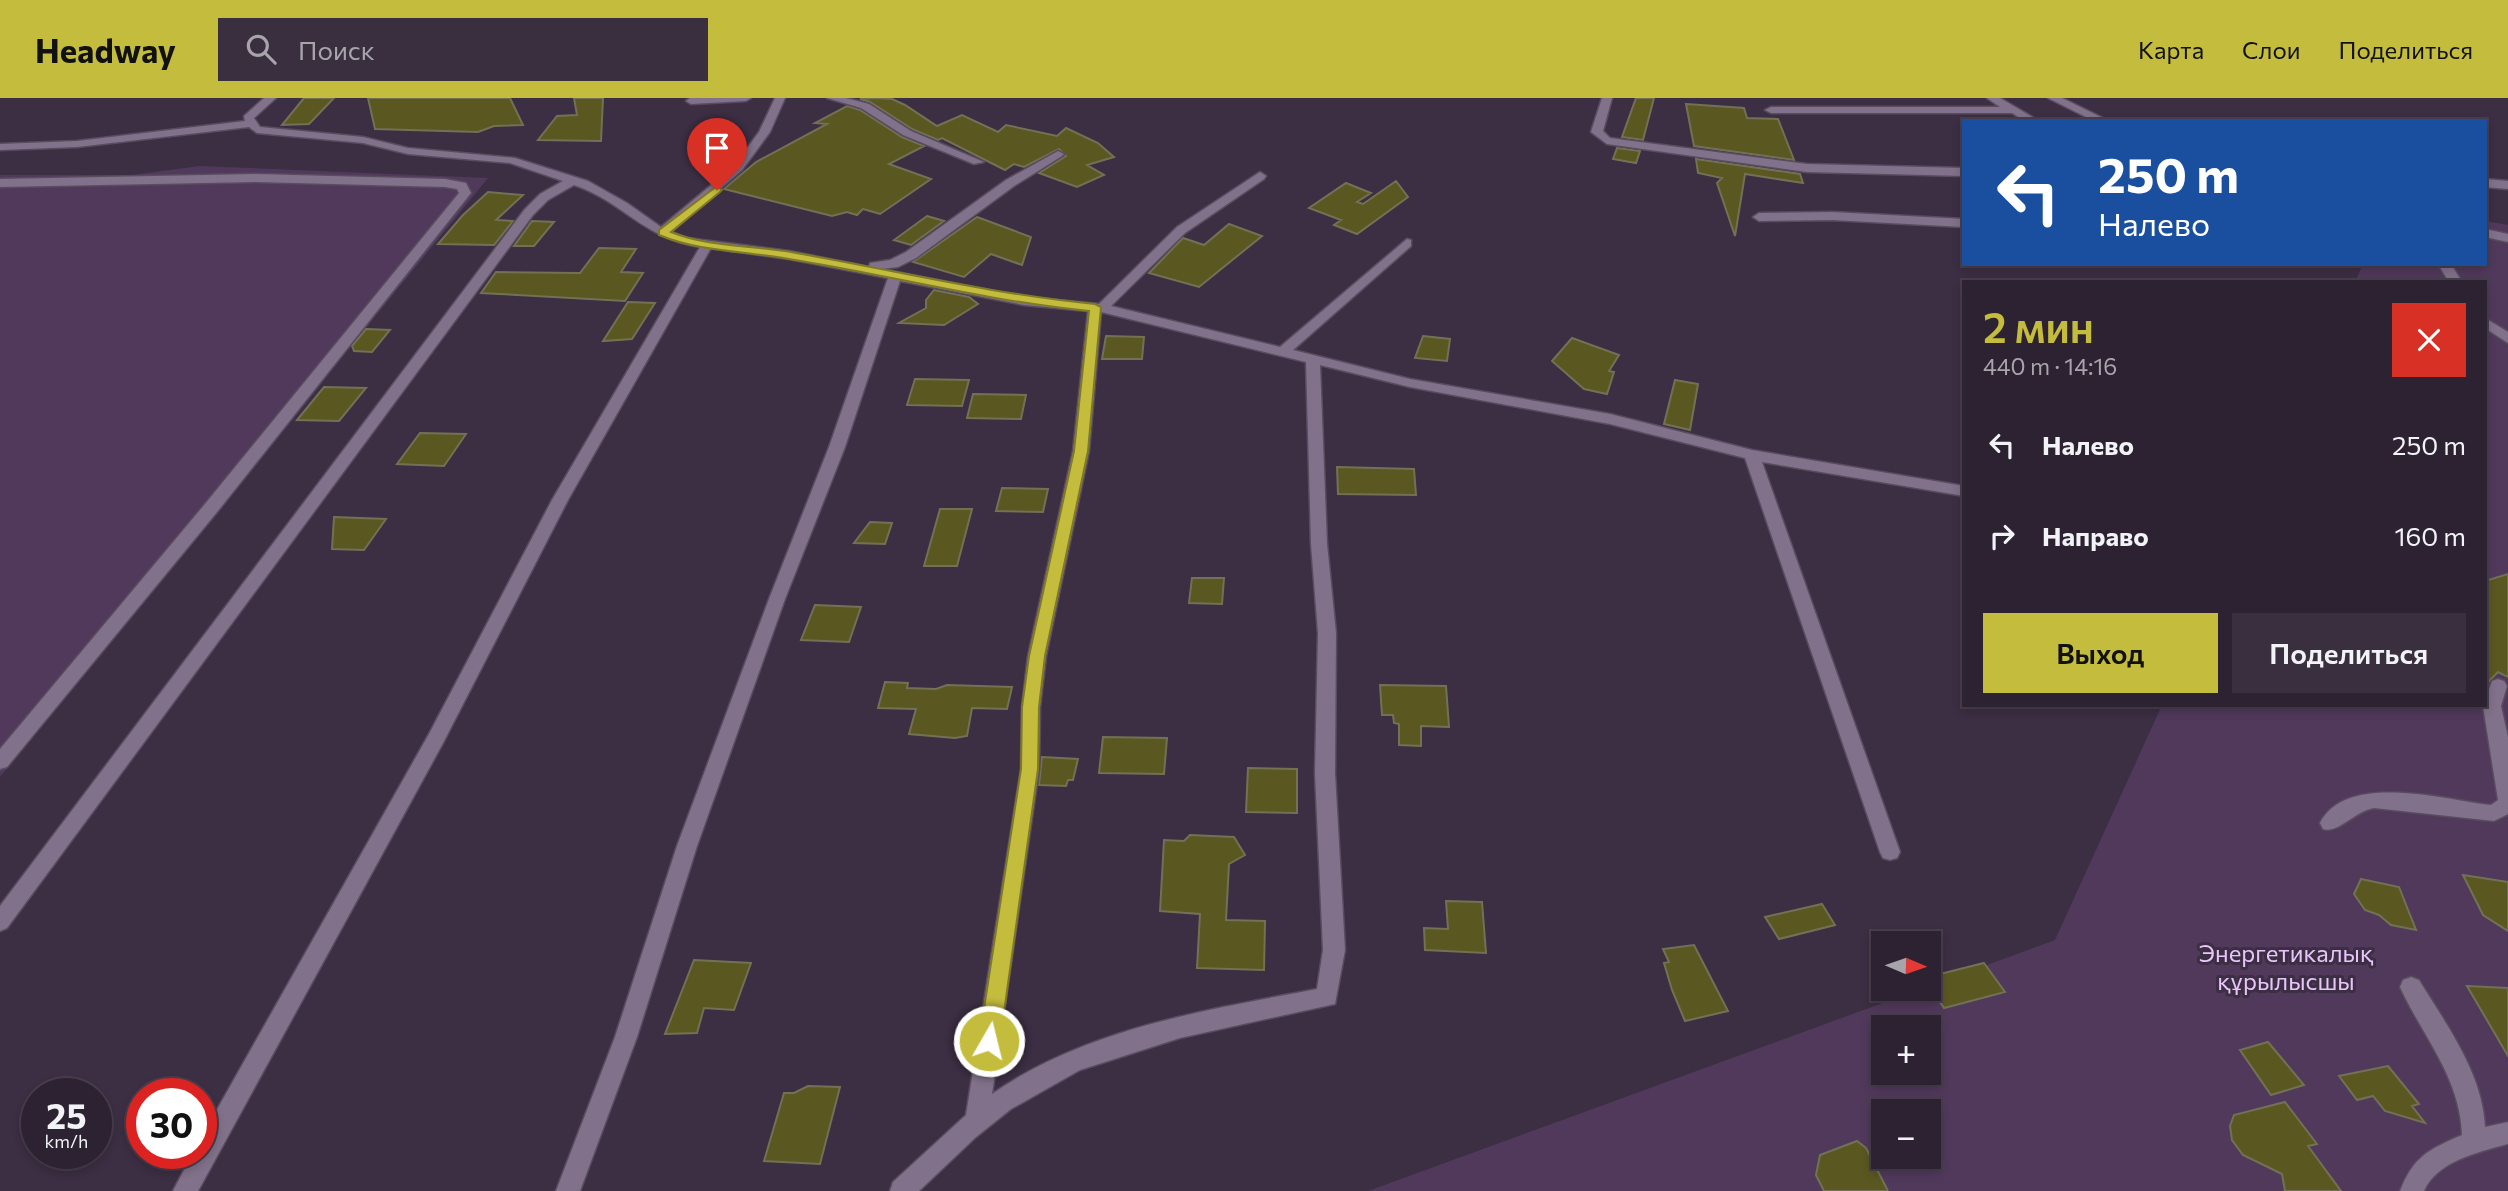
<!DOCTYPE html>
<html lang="ru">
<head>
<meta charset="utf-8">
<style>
	body { margin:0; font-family:Commissioner,sans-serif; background:#392f3e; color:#f1f3f6; height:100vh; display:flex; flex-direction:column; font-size:26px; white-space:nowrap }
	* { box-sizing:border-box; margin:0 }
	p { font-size:23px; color:#a7a4ac }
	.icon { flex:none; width:38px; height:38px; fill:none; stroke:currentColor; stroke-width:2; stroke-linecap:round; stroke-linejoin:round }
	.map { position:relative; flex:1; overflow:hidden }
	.details { position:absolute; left:1962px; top:182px; width:525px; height:427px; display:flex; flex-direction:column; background:#2d2232; border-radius:0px; box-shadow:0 4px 10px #0003,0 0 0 2px #483f4d }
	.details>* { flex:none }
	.guide { position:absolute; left:1962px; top:21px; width:525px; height:147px; border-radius:0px; box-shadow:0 4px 10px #0003,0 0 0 2px #483f4d; background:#1a4fa0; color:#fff; overflow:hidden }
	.needle { width:46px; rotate:92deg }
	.buttons { position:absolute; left:1871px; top:833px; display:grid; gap:14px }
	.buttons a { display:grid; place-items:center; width:70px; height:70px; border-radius:0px; background:#2d2232; box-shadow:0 4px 10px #0003,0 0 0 2px #483f4d; font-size:35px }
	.speed { position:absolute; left:21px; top:980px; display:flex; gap:14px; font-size:35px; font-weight:700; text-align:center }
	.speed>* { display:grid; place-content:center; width:91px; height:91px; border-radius:50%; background:#2d2232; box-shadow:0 4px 10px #0003,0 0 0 2px #483f4d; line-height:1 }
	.speed small { font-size:18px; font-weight:400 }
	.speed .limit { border:10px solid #d22; background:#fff; color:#111 }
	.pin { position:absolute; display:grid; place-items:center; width:60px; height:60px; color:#fff; margin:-72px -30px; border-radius:50% 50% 50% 0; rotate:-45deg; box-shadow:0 0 7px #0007 }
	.pin .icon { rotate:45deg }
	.me { position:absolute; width:77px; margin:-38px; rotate:8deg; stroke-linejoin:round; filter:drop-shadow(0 0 5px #0008) }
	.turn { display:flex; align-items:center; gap:24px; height:147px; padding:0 21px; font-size:32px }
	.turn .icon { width:91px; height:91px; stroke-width:2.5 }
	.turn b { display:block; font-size:49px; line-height:60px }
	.round { display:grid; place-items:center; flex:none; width:74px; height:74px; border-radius:0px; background:#392f3e }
	.overview { display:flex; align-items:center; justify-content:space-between; height:119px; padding:0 21px }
	h1 { font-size:42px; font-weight:600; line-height:52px; color:#c4bc3d }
	.cta { display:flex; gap:14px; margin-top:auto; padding:14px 21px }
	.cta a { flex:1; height:80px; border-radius:0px; background:#c4bc3d; color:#111; font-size:28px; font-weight:600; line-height:80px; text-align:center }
	.cta a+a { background:#392f3e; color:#f1f3f6 }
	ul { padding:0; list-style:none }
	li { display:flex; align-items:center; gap:21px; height:91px; padding:0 21px }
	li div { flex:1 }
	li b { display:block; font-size:26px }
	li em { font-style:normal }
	header { display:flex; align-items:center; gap:42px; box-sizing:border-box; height:98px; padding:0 35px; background:#c4bc3d; color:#111 }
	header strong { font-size:33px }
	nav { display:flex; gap:38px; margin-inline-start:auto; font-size:24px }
	.search { width:490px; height:63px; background:#392f3e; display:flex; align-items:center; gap:18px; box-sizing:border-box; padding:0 24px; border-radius:0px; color:#a7a4ac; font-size:26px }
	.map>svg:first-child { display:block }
</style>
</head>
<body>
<header>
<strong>Headway</strong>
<div class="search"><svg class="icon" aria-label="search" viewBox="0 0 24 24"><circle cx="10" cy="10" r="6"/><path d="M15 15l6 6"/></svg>Поиск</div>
<nav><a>Карта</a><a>Слои</a><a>Поделиться</a></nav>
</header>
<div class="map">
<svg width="2508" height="1093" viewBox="0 0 2508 1093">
	<rect width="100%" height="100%" fill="#3c2e43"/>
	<path fill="#51395c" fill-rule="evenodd" d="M200,68L488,80L0,679V77H132Z
		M2485,123L2508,127V1093H1368L2055,842L2162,607H2485V184H2355L2363,166H2485ZM1883,929H1928V975H1883ZM1883,1013H1928V1059H1883Z"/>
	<path fill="#5a5721" stroke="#727155" stroke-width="2" d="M304,0H334L309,26L282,27Z
		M368,0H510L523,27L494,28L478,34L375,31Z
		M574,0H603L601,43L538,42L557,18L577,17Z
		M876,0L892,1L905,7L937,28L962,17L998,34L1006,27L1057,38L1066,30L1098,45L1114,59L1087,67L1104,77L1077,89L1039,75L1066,58L1059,51L1024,69L1014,66L1005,72L942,40L938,42L912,31L870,4L860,1Z
		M1636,0H1654L1643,42L1622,39Z
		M1686,6L1744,10L1747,20L1778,21L1794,62L1694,48Z
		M847,8L860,12L902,39L924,48L889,66L931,81L880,116L863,111L857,117L847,114L832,118L724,91L756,64L827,26L815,25Z
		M1617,50L1640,53L1636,65L1613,61Z
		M1696,61L1800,76L1803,85L1745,76L1735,138L1717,85L1722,80L1698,75Z
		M1396,83L1408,99L1357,136L1334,127L1341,122L1309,110L1346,85L1371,95L1357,104L1363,106Z
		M488,94L523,97L496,122L513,123L494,147L438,146L463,117Z
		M927,118L944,123L911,147L894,142Z
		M977,119L1031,139L1022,167L991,156L964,179L913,164Z
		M532,123L554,124L534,148H514Z
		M1229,126L1262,138L1199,189L1149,175L1183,140L1204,147Z
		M599,150L636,151L621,174L643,175L625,203L481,195L496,174L580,175Z
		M934,192L969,199L978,206L944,227L899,225L926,210V202Z
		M628,204L655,205L632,241L603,243Z
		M366,231L390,232L372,254L354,253L352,248Z
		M1106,238L1144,239L1142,261H1102Z
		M1423,238L1450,241L1447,263L1415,260Z
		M1572,240L1619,257L1609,273L1614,274L1607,296L1584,291L1552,263Z
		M915,281L969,282L962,308L907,307Z
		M1675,282L1698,286L1690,332L1664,326Z
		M324,289L366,290L339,323L297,322Z
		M973,296L1026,297L1021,321L967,320Z
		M420,335L466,336L444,368L397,366Z
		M1337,369L1414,371L1416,397L1338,396Z
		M1002,390L1048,391L1043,414L996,413Z
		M940,411H972L957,468H924Z
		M334,419L386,421L364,452L332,451Z
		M870,424L892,425L885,446L854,445Z
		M2508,476V579L2498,574L2485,587V483Z
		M1192,480H1224L1222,506L1189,505Z
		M815,507L861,509L849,544L801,542Z
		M885,584L908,585L907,590L936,591L947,587L1012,589L1007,611L972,610L967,638L955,640L909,636L916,611L878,610Z
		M1380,587L1446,588L1449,629L1421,628V648L1399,647V626L1394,625L1393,617H1382Z
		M1103,639L1167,640L1164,676L1099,675Z
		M1042,659L1078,661L1073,682H1068L1066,688L1039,687Z
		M1248,670L1297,671V715L1246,714Z
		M1190,737L1234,739L1245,757L1229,766L1226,822L1265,823L1264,872L1197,870L1200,816L1160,813L1164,742L1184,743Z
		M2463,777L2508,784V833L2483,817Z
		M2361,781L2399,789L2416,832L2391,827L2379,817L2365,812L2354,796Z
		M1446,803L1482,804L1486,855L1425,852L1424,830L1448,831Z
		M1822,806L1835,827L1779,841L1765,819Z
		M1694,847L1728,913L1685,923L1672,892L1664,865L1669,864L1663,851Z
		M694,862L751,865L734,912L704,910L697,935L665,936Z
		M1984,865L2005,894L1944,910L1928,886V879Z
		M2467,888L2508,890V958Z
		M2268,944L2304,987L2271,997L2240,952Z
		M2388,968L2419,1006L2412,1008L2425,1025L2385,1013L2373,998L2357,1002L2339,978Z
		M808,988L840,989L820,1066L764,1063L784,995H794Z
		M2285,1004L2317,1046L2308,1048L2341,1093H2285L2282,1076L2243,1057L2232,1042L2230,1028L2234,1017Z
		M1857,1043L1866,1050L1888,1093H1824L1816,1077L1820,1057Z"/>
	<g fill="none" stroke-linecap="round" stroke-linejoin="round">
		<defs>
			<path id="minor" d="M264,0H276L254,20L260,29L363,39L408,50L515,60L588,83L627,105L661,129L734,68L759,34L775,0H785L770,34L742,72L671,134L687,140L789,153L869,169L870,165L890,162L906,154L1006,82L1058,53L1064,56L1062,58L1014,88L916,160L898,169L881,171L1024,199L1099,206L1177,129L1260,74L1266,78L1264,81L1185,135L1111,208L1280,249L1407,141L1411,142V148L1293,252L1410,281L1610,316L1752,352L1964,388V398L1762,364L1900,754L1897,760L1890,762L1883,760L1880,754L1745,360L1610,326L1410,289L1320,267L1327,446L1336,535L1335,675L1345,852L1335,906L1180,940L1080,972L1011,1011L976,1039L919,1093H890L893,1084L966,1017L1021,671L1022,609L1028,558L1073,353L1088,213L1024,207L900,183L845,349L785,501L697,748L637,939L580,1093H556L615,939L677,748L769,501L829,349L888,180L789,161L711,150L568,402L443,645L198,1093H173L193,1055H201V1040L429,636L552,402L700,149C644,141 622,103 574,87L548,102L533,117L7,830L0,833V808L525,111L540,96L563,83L510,65L408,56L363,45L257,35L249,29L77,49L0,52V46L77,43L245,23L244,18ZM1101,214L1306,264L1311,446L1318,535L1315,675L1323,852L1317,891C1207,912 1087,930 992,996L1039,671L1040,609L1046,558L1089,353Z
				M751,0L746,3L691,6L686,3L690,0Z
				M827,0H846L869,6L911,33L984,64L974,66L903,37L861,10Z
				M1602,0H1612L1603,33L1610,40L1807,66L1964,70V78L1807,74L1607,46L1591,34Z
				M1987,0H2000L2039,23H2025L2012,15H1771L1765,12L1771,9H2000Z
				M2048,0H2062L2109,23H2094Z
				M256,76L445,81L466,85L471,95L217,414L7,669L0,671V651L205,406L459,95L457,91L445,89L256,84L0,89V81Z
				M2485,81L2508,83V91L2485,89Z
				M1832,114L1964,121V129L1832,122L1759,123L1753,119L1759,115Z
				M2485,131L2508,136V144L2485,139Z
				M2438,166H2451L2462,184H2449Z
				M2485,220L2508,234V245L2485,230Z
				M2498,581L2504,583L2507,588L2501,608L2508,639V716L2494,723L2374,710C2355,713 2338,736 2323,731L2320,725C2346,673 2446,702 2491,707L2498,702L2483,608L2492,583Z
				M2411,879L2419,882C2446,926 2483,976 2485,1029L2508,1024V1046C2479,1054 2437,1063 2424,1093H2400C2413,1059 2429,1051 2462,1037C2460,979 2423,939 2400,889L2403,882Z"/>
		</defs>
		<use href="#minor" stroke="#594c5f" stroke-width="3"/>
		<use href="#minor" fill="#81718a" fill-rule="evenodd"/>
	</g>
	<path fill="#c4bc3d" stroke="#7f7a28" stroke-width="2" d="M717,88L722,92L720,94L671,134C708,149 751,147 791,154C893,172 992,196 1095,206L1101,209L1088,353L1045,558L1039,609L1038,671L1000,943L997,949L989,952L982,949L979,943L1021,671L1022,609L1029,558L1074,353L1089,213C987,203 889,177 789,161C745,153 700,154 659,137V132Z"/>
	<g text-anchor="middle" stroke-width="6" stroke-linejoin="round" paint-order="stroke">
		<g font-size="24" fill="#e8c4fa" stroke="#3c2e43">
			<text x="2286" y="864">Энергетикалық<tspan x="2286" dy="28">құрылысшы</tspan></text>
		</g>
	</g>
</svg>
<div class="buttons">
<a><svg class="needle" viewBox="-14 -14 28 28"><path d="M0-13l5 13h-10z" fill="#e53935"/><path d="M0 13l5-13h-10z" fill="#a7a4ac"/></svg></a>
<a>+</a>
<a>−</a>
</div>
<div class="speed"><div>25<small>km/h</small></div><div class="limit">30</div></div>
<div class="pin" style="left:717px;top:92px;background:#d93025"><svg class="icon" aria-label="arrive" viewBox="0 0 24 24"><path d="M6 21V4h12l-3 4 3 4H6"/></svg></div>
<svg class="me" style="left:989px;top:943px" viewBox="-20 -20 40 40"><circle r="17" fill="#c4bc3d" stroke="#fff" stroke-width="3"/><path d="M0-11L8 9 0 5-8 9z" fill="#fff"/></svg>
<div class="guide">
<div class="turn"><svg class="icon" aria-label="left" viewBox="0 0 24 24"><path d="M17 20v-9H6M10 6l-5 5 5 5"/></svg><div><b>250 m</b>Налево</div></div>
</div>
<section class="details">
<div class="overview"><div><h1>2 мин</h1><p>440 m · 14:16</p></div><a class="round" style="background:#d93025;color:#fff"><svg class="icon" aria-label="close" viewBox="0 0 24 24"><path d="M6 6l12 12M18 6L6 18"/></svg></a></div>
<ul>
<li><svg class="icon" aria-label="left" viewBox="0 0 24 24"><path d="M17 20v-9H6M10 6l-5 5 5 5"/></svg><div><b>Налево</b></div><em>250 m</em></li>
<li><svg class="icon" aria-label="right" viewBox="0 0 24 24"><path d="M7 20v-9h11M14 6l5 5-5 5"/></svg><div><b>Направо</b></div><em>160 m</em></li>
</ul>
<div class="cta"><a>Выход</a><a>Поделиться</a></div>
</section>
</div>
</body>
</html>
